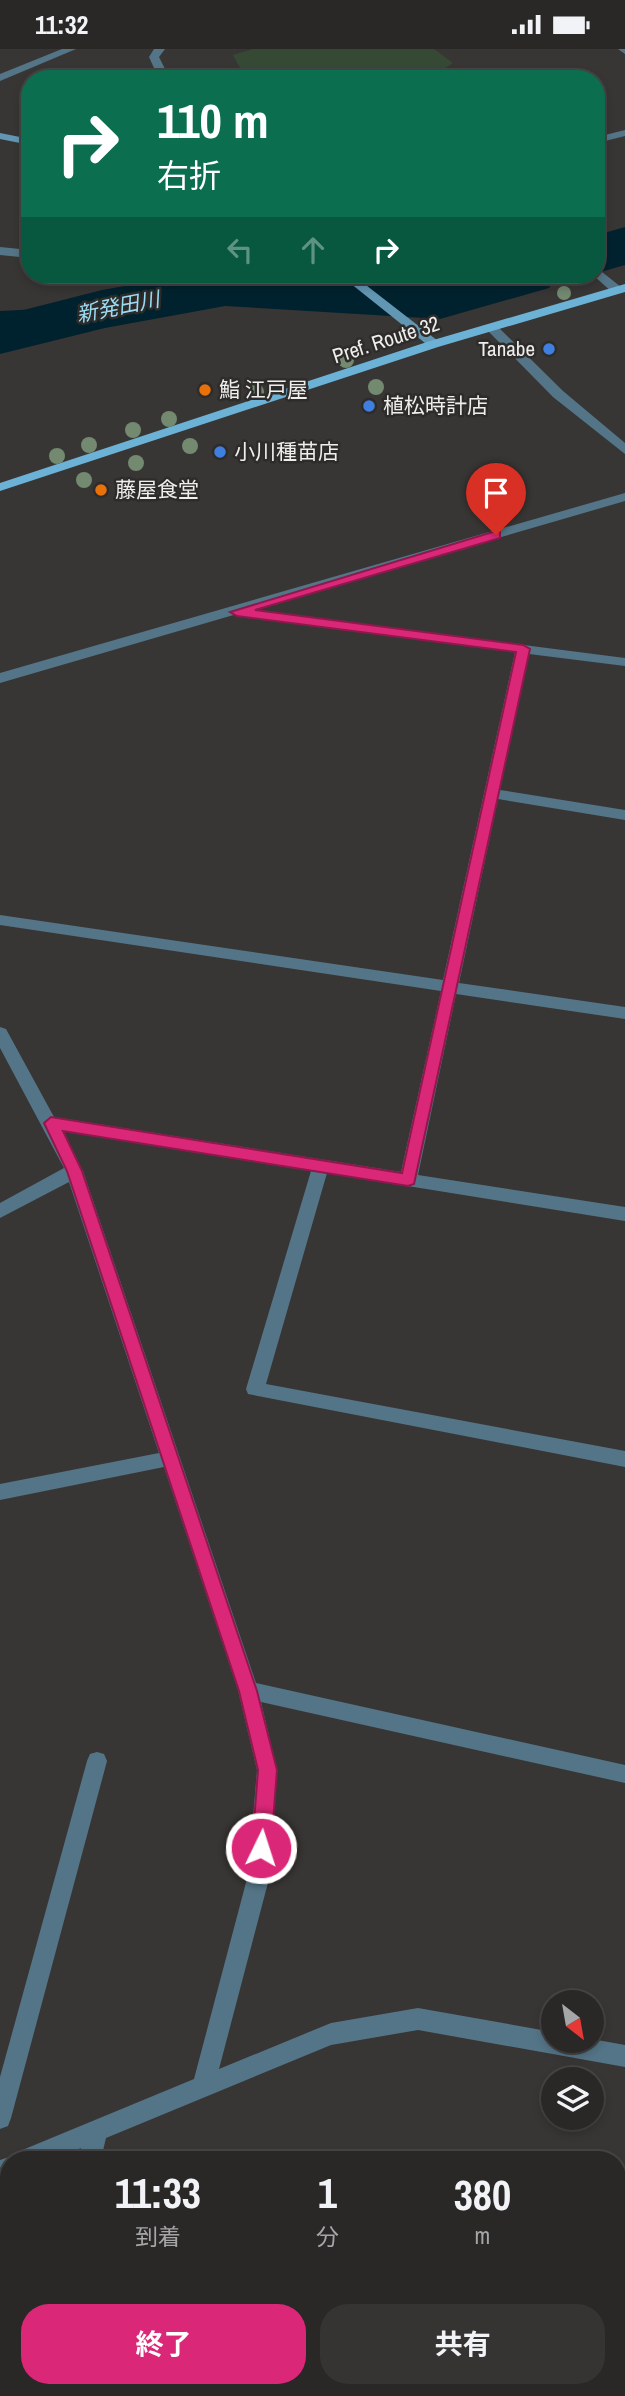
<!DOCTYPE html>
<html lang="ja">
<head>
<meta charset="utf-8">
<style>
	body { margin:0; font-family:"Archivo Narrow","Noto Sans JP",sans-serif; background:#363433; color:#f1f3f6; height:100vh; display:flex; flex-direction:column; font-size:26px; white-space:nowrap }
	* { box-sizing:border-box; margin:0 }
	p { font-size:23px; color:#a5a6a7 }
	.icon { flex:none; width:38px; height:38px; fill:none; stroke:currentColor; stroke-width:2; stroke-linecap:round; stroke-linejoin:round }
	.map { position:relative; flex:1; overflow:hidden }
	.side { position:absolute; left:0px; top:2102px; width:626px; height:247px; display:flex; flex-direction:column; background:#2a2827; border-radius:28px 28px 0 0; box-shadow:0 4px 10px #0003,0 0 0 2px #464444 }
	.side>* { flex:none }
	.top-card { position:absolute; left:21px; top:21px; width:584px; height:214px; border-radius:28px; box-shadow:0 4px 10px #0003,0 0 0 2px #464444; background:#0b6e4f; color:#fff; overflow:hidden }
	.needle { width:46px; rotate:149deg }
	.tools { position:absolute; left:541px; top:1941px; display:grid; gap:14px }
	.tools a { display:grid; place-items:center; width:63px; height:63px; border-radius:50%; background:#2a2827; box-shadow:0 4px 10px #0003,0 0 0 2px #464444; font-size:35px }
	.pin { position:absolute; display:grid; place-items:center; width:60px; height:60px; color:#fff; margin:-72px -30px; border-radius:50% 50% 50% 0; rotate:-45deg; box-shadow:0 0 7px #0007 }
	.pin .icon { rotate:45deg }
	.me { position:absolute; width:77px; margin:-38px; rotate:4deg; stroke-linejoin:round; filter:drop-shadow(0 0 5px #0008) }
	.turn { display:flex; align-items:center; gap:24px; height:147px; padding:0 21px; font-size:32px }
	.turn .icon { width:91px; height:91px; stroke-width:2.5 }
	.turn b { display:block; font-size:49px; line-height:60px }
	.lanes { display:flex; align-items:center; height:66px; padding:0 21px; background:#0003; justify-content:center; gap:35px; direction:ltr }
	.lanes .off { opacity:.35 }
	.eta { display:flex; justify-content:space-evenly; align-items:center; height:119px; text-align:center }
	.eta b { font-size:42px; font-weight:700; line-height:49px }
	.button { display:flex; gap:14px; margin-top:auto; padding:14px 21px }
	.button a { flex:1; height:80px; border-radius:28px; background:#db2777; color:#fff; font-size:28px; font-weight:700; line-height:80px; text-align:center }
	.button a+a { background:#363433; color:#f1f3f6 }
	.status { display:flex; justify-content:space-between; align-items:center; height:49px; padding:0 35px; background:#2a2827; direction:ltr }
	.status svg { height:19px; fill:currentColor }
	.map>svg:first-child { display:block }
</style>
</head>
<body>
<div class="status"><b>11:32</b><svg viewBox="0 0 49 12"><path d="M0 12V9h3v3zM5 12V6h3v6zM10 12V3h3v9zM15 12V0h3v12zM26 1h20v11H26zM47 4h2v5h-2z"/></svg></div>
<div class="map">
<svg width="625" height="2347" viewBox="0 0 625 2347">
	<rect width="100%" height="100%" fill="#383634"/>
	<path fill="#364935" d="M253,0H434L453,14L428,30H246L233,6Z"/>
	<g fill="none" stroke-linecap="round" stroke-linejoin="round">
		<path fill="#00222e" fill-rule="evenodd" d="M102,257L108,260L106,262L0,268V262Z"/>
		<path fill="#00222e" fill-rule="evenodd" d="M625,178V216L597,224V186Z
			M187,226H336L438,232L459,226H558L549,239L440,270L225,257L105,279L0,305V267L102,241Z"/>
		<path fill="#547587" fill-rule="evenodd" d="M597,219L621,238V244H613L593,226H597Z
			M97,1703L104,1705L107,1712L11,2069L8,2077L0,2080V2028L87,1712L90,1705Z"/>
		<path fill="#547587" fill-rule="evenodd" d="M62,0H76L0,32V25Z
			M154,0H165L159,8L170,30H159L149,8Z
			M618,0H625V5Z
			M625,81V87L597,94V88Z
			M0,198L30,201V209L0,206Z
			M488,276H496L563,342L625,394V405L553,348L488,282Z
			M625,444V452L251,561L625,609V617L529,605L500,741L625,761V771L498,750L459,934L625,958V970L456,945L418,1126L625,1158V1172L327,1124L266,1335L625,1402V1418L248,1345L246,1340L311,1122L61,1082L83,1122L256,1634L625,1716V1734L261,1653L277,1721L270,1826L219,2020L331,1974L418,1959L553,1983V1992L592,1990L625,1996V2018L418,1981L331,1996L106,2089L101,2110H79L81,2099L54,2110H17L20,2102L194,2030L248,1826L257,1721L238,1641L164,1418L0,1451V1435L159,1404L69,1133L0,1169V1154L64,1119L0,999V978L6,980L54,1068L401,1123L441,942L0,876V866L443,931L515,603L243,568L237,565L0,634V624Z
			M9,2108L16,2110H9V2131L0,2133V2111Z
			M22,2340H46L44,2347H20Z"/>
		<path fill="#6297b4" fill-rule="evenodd" d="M0,84L30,90V96L0,90Z
			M340,226H353L438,292V298H430Z"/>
		<path fill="#6cb2d6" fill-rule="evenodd" d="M625,235V243L438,298L0,442V434L430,292Z"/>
	</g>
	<g fill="#738970">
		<circle cx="564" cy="244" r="7"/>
		<circle cx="346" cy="311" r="8"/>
		<circle cx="376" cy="338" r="8"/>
		<circle cx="256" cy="343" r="8"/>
		<circle cx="169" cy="370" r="8"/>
		<circle cx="133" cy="381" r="8"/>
		<circle cx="89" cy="396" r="8"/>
		<circle cx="190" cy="397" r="8"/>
		<circle cx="57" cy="407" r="8"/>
		<circle cx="136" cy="414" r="8"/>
		<circle cx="84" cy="431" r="8"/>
	</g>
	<path fill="#db2777" stroke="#8e194d" stroke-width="2" d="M496,482L500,483V489L255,561L523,596L530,600L414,1135L408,1137L63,1082L82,1122L257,1642L277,1721L271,1799L268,1806L261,1808L255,1806L252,1799L258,1721L239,1642L67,1122L44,1074L51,1068L402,1124L516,603L237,567L230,563Z"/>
	<g fill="#3f7fe0" stroke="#2e2c2a" stroke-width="2.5">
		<circle cx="549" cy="300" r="7"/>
		<circle cx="369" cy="357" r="7"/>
		<circle cx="220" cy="403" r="7"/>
	</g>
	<g fill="#e8710a" stroke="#2e2c2a" stroke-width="2.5">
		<circle cx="205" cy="341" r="7"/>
		<circle cx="101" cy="441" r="7"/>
	</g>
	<g text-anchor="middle" stroke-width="5" stroke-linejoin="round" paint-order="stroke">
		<g font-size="21" font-style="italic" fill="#9bdcf5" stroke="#2e2c2a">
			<text transform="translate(118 258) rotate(-11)" y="7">新発田川</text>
		</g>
		<g font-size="21" fill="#efeeec" stroke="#2e2c2a">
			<text transform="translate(386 291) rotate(-18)" y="7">Pref. Route 32</text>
		</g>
		<g font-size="21" fill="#efeeec" stroke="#2e2c2a" text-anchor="start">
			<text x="535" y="307" text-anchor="end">Tanabe</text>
			<text x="219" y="348">鮨 江戸屋</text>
			<text x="383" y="364">植松時計店</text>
			<text x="234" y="410">小川種苗店</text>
			<text x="115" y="448">藤屋食堂</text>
		</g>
	</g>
</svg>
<div class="tools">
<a><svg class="needle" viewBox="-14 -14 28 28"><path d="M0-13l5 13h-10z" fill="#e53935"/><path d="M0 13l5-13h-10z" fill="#a5a6a7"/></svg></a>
<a><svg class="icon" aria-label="layers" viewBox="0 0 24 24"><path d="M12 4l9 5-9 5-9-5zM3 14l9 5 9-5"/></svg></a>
</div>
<div class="pin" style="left:496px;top:486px;background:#d93025"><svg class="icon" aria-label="arrive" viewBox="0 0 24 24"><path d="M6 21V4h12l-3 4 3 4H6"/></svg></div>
<svg class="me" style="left:261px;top:1799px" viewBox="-20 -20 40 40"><circle r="17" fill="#db2777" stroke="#fff" stroke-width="3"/><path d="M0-11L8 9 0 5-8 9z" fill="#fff"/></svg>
<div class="top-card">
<div class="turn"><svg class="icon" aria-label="right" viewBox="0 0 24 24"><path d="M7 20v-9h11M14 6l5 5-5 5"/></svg><div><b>110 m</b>右折</div></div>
<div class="lanes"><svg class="icon off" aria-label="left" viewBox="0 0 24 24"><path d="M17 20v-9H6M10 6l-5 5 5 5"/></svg><svg class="icon off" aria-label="ahead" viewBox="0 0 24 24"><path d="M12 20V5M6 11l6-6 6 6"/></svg><svg class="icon" aria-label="right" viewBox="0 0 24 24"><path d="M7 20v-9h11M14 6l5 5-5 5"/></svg></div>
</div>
<section class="side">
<div class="eta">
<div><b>11:33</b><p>到着</p></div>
<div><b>1</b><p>分</p></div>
<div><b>380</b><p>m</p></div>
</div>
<div class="button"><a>終了</a><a>共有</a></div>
</section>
</div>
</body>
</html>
